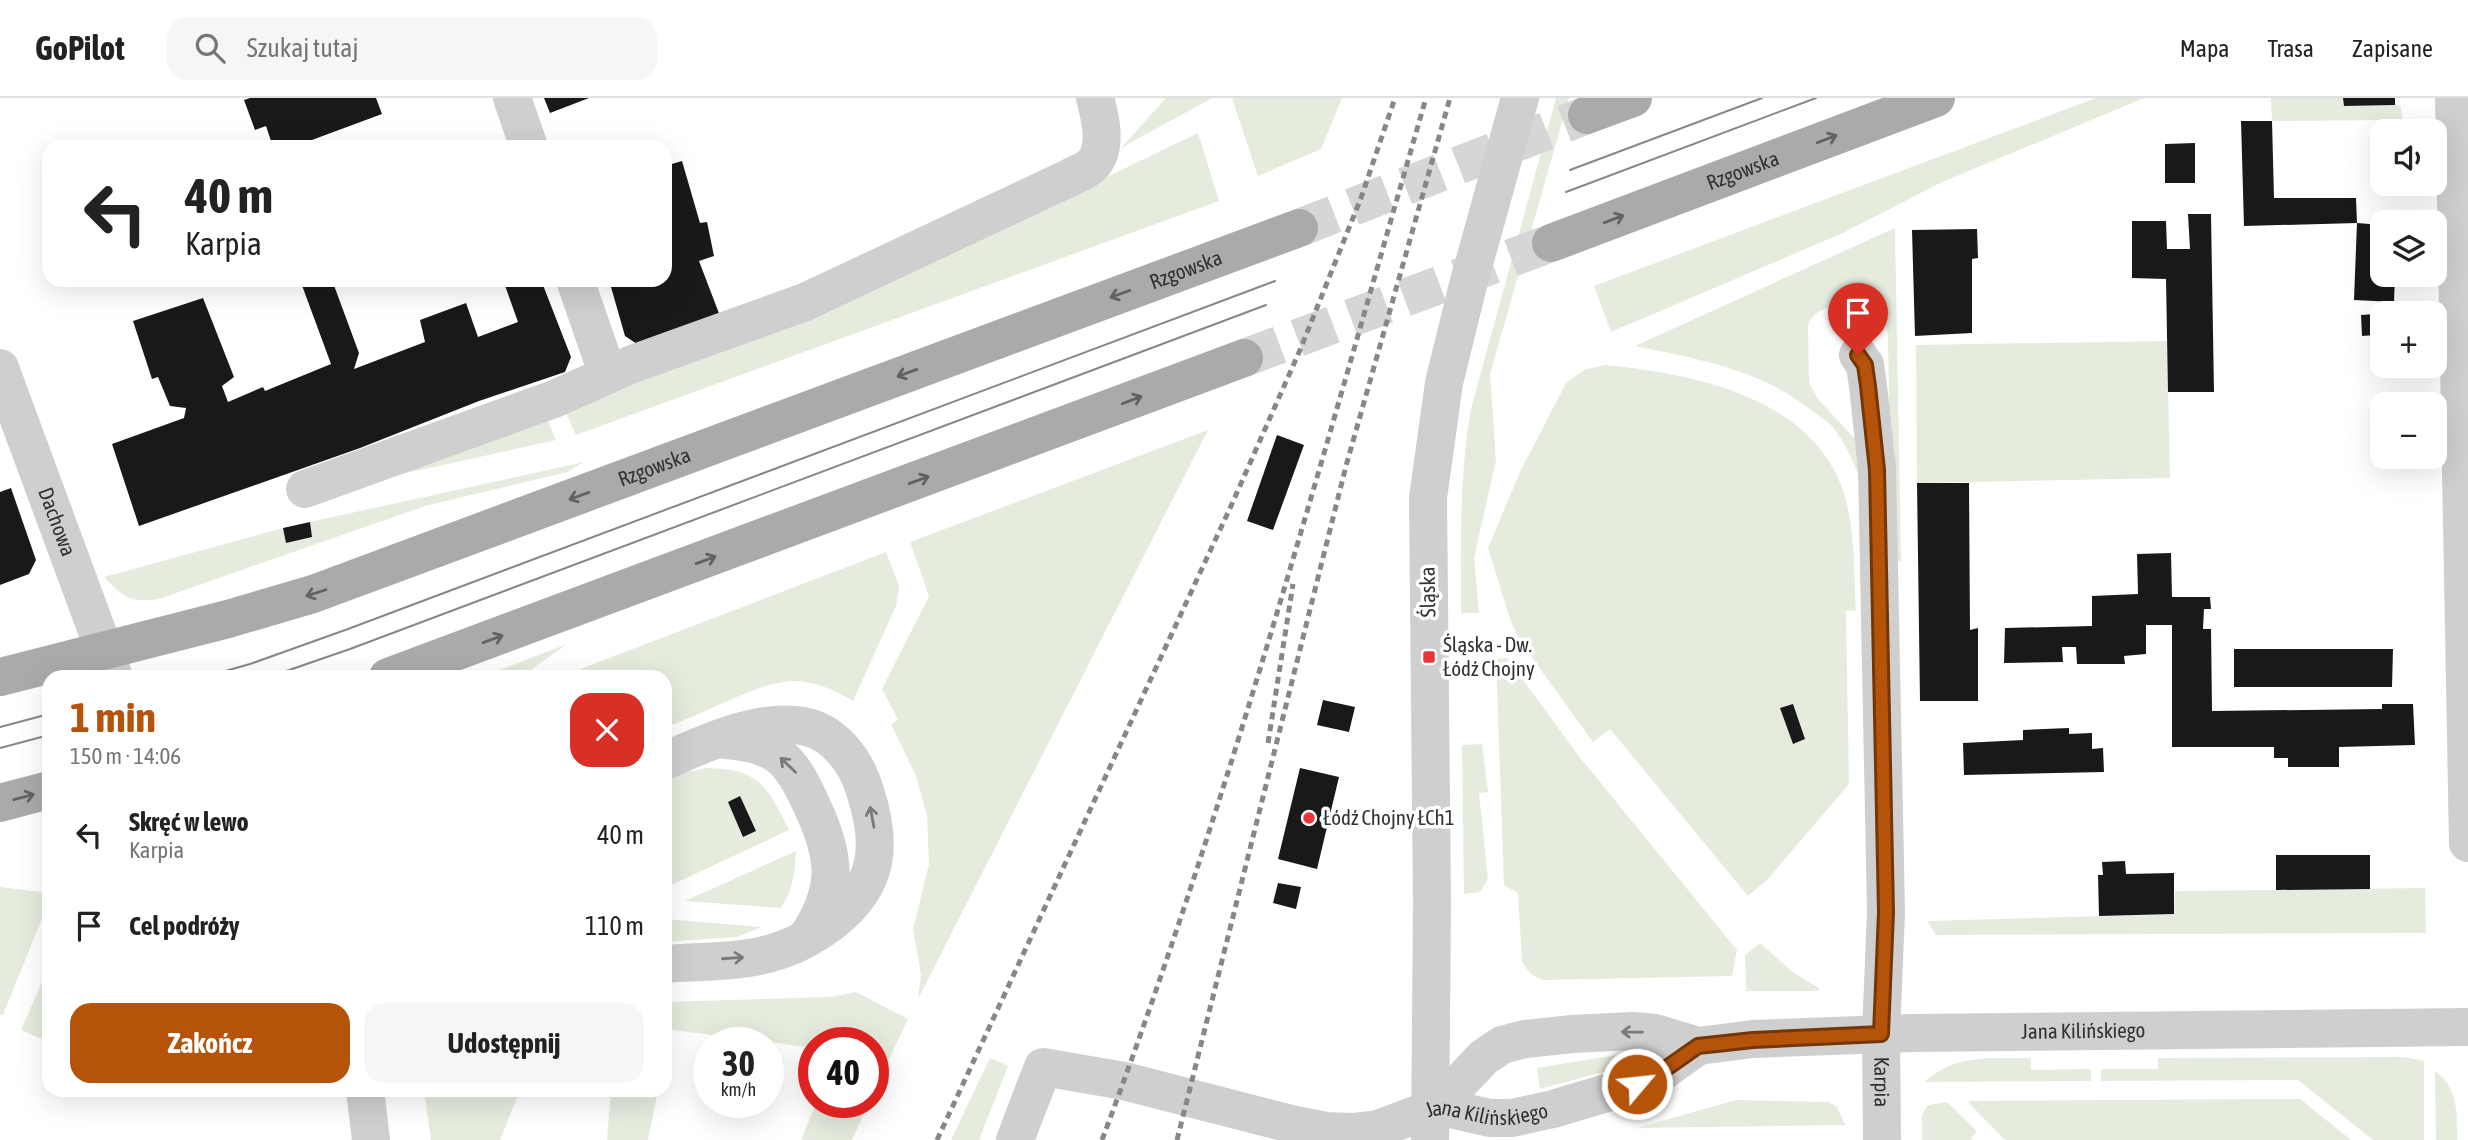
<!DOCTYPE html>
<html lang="pl">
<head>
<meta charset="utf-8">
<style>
	body { margin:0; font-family:"Asap Condensed",sans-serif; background:#f6f6f6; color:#222; height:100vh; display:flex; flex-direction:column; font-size:26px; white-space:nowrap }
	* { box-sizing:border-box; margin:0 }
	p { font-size:23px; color:#767676 }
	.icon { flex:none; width:38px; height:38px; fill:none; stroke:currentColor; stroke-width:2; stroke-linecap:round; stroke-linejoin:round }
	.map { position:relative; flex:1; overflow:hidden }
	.sheet { position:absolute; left:42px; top:572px; width:630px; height:427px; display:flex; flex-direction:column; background:#fff; border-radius:21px; box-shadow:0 7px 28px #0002 }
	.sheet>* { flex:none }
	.guide { position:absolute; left:42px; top:42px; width:630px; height:147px; border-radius:21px; box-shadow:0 7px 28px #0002; background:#fff; color:#222; overflow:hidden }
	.tools { position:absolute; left:2370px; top:21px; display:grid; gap:14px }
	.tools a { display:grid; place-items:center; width:77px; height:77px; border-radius:14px; background:#fff; box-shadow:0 7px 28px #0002; font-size:35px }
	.speed { position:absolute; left:693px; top:929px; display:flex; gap:14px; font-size:35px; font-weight:700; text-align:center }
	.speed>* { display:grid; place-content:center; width:91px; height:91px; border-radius:50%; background:#fff; box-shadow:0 7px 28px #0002; line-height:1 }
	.speed small { font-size:18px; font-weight:400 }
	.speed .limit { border:10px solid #d22; background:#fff; color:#111 }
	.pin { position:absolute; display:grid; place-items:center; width:60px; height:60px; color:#fff; margin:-72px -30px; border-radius:50% 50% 50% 0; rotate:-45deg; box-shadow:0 0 7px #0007 }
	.pin .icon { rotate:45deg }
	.me { position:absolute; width:77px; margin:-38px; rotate:62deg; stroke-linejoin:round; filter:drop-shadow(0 0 5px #0008) }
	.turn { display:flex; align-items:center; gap:24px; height:147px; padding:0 28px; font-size:32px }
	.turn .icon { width:91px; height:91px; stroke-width:2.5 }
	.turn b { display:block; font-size:49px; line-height:60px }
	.round { display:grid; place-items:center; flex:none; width:74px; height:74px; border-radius:21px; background:#f6f6f6 }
	.summary { display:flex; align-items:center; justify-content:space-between; height:119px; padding:0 28px }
	h1 { font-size:42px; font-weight:700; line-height:52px; color:#b45309 }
	.action { display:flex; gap:14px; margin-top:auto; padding:14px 28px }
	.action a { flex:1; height:80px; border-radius:21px; background:#b45309; color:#fff; font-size:28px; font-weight:700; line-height:80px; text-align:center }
	.action a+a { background:#f6f6f6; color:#222 }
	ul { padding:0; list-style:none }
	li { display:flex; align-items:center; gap:21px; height:91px; padding:0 28px }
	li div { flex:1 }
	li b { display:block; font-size:26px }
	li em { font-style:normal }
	header { display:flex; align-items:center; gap:42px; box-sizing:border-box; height:98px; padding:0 35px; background:#fff; border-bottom:2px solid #e0e0e0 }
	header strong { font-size:33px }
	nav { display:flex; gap:38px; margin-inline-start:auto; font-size:24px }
	.search { width:490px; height:63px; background:#f6f6f6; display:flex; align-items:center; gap:18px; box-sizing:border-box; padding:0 24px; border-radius:21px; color:#767676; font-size:26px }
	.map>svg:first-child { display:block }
</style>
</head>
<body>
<header>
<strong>GoPilot</strong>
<div class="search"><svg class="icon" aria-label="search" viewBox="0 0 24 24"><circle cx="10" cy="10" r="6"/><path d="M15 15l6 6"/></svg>Szukaj tutaj</div>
<nav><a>Mapa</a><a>Trasa</a><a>Zapisane</a></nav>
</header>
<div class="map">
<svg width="2468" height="1042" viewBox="0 0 2468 1042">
	<rect width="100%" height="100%" fill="#fff"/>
	<path fill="#e5ecde" d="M1166,0H1212L1121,50Z
		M1232,0H1342L1321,51L1258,78Z
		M1556,0H1569L1490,276L1496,362L1474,460L1479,515H1461C1461,446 1459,379 1471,311Z
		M2096,0H2144L1940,85L1843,135L1611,234L1594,188Z
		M2271,0H2343L2344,8L2395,7L2401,8L2402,22L2272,23Z
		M1198,35L1219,103L576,337L564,311L1001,130Z
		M1895,130L1901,463L1891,464L1888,236L1884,221L1878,212C1856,208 1818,201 1808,227L1809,285L1818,301L1855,341L1866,401C1859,376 1849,349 1832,328C1826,322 1817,317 1811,312C1759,271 1698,261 1635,248Z
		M2167,243L2170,380L1917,385L1916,247Z
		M1605,267C1699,276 1826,302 1848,411C1855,444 1854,479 1856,512L1846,513L1849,686L1767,782L1748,798L1610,631L1593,644L1520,543L1511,524L1488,450L1520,374L1566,285L1584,272Z
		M545,316L556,342L366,384Z
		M1208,332L918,901L921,877L913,831L929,766L927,718L916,678L891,626L898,622L882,591L929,498L910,444Z
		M584,364L567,374L425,408L159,501C129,505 124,499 104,479L283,430L286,445L312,439L310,424Z
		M886,454L899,488L896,508L853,603C836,593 818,584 797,583C762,581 702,618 665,629V579H569L583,570Z
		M567,546L521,579H481Z
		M1507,560L1578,657L1737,852L1732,878L1543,882C1532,878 1528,873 1522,864L1518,795L1504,787L1496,561Z
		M1482,646L1488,694L1479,695L1488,781L1480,794L1464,796L1462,647Z
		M706,670C760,671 766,687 789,732L665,790V684L679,676Z
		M796,753C795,774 793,792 781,810L685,803Z
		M0,789L49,795V803L3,917H0Z
		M2425,790L2426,835L1936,837L1927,823L2174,816L2175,793Z
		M665,821L762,829L737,839L665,844Z
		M1760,845L1794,875L1819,890V893H1746L1745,857Z
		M49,868V937L44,942L21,932Z
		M856,894L908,921L873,995V945H814V950L665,931V904L831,899Z
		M1629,955L1636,959V962L1632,966L1540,991L1537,970Z
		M2404,959L2424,963V1042H2373L2298,982L2101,983V971H2158V960Z
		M990,960L1008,968L979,1042H951Z
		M1990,960H2031V972L2091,971V983L1924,984C1947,965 1960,963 1990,960Z
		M2435,973C2459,990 2457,1016 2457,1042H2436Z
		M424,992H520L500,1042H431Z
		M611,992H658L648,1042H607Z
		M2300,1001L2351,1042H2005L1967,1003Z
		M1736,1002L1829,1004L1837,1009L1845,1027L1637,1030Z
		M1947,1004L1977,1033L1971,1040L1973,1042H1922V1017L1928,1007Z
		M816,1005V1004L869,1005L852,1042H801Z"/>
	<path fill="#191919" d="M250,0H376L382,16L293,49H273L266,28L255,32L244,2Z
		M544,0H589L550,15Z
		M2343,0H2395V7L2344,8Z
		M2241,23H2272L2274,100H2356L2357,125L2382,127V177H2395L2394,204L2354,202L2357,125L2244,128Z
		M2195,45V85H2165V46Z
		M682,63L700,125L707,124L714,158L699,163L720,218L637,246L625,238L611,189L639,182H665V68Z
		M2188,116H2211L2214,294H2168L2166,181L2132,180V123H2166L2167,151H2190Z
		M1977,131L1978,160L1972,161V235L1915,238L1912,132Z
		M300,182H332L359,255L354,271L425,244L420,222L466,205L478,239L518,224L503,182H541L571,259L565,274L479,303L360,350L139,428L112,346L184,320L186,310L170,308L158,279L152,281L133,223L203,200L234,279L222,288L228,304L263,289L265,293L331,266Z
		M2375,216V237L2362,238L2361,217Z
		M1277,337L1304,347L1273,432L1247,423Z
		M1917,385H1969L1970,532L1978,530V603H1920Z
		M11,390L36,462L29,476L0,487V394Z
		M310,424L312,439L286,445L283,430Z
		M2171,455L2172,499H2210L2211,511H2204L2203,531H2211L2212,613L2382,611V606H2413L2415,647L2339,649V669H2288V660H2274V649H2172V527H2146V556L2124,558L2125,566H2077L2076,549H2062L2063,564L2004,565L2005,530L2092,528V498L2138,496L2137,456Z
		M2234,551H2393L2392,589H2234Z
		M1323,602L1355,609L1349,634L1317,627Z
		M1793,606L1805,641L1793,646L1780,610Z
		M2069,630V636L2092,635V651L2103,650L2104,674L1964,677L1963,645L2023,642V632Z
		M1300,670L1339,679L1317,771L1278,761Z
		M740,698L756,733L743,739L728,704Z
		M2276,757H2370V791L2276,792Z
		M2125,763L2126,776L2174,775V816L2099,818L2098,777H2103L2102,764Z
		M1278,785L1301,789L1296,811L1273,805Z"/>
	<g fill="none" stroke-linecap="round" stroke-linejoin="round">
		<path stroke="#d6d6d6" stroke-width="38" stroke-dasharray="38 19" stroke-linecap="butt" d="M1299,130L1587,17
			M1244,260L1551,145"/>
		<g stroke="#cfcfcf" stroke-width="38">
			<path d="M512,0L529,49"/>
			<path d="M2454,0L2468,745"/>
			<path d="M575,182L608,277"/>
			<path id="s1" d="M1858,257L1865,267L1868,288L1877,371L1886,814L1881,936L1882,1042"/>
			<path id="s2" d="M0,270L114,579"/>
			<path d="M305,391L554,301L630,267L805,204L1069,80C1076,76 1088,72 1093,66C1108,49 1100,18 1095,0"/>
			<path d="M726,642C779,646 792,663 812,708C836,759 839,791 807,839"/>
			<path d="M665,663C705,645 763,618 807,629C836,636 857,665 865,693C883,748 879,787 832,824C816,836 799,846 781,852C745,865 702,863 665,866"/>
			<path d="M365,992L371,1042"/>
			<path id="s3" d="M1431,1011L1445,1000L1484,959L1502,947L1525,941L1572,936L1633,933L1655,935L1698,948L1753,941L1912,935L2468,929"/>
			<path id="s4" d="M1015,1042L1043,969L1124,983L1295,1027L1326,1033L1352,1034L1378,1031L1431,1011L1446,1010L1490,1020H1512L1553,1011L1637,986L1659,976L1698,948"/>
			<path d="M1430,1042L1432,805L1428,400L1444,285L1468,187L1520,0"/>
		</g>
		<g stroke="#aaa" stroke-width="38">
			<path d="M1587,17L1633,0"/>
			<path id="s5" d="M1551,145L1936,0"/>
			<path id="s6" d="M0,579L228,521L313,496L1299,130"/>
			<path d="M388,579L1244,260"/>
			<path d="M0,705L49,692"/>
		</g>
		<path stroke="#878787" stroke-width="2" d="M1570,72L1762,0
			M1566,94L1816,0
			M204,579L250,566L348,531L1275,183
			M269,579L350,551L1266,207
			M0,629L49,616
			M0,650L49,637"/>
		<path stroke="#878787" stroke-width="5" stroke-dasharray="7 5" stroke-linecap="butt" d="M1268,645L1293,486
			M937,1042L1231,408L1300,252L1361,100L1395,0
			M1102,1042C1230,701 1325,350 1426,0
			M1177,1042L1346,368L1450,0"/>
	</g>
	<defs><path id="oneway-shaft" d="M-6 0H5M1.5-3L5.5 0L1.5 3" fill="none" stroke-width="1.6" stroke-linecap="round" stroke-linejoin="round" transform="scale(1.75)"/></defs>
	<g stroke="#626262">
		<use href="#oneway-shaft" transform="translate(1827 41) rotate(-21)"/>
		<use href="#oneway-shaft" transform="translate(1614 121) rotate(-21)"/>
		<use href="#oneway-shaft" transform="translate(1120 196) rotate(160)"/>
		<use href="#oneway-shaft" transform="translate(907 275) rotate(160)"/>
		<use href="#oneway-shaft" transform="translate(1132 302) rotate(-21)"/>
		<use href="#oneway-shaft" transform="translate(919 382) rotate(-20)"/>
		<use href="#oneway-shaft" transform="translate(579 398) rotate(160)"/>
		<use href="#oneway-shaft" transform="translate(706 462) rotate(-20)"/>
		<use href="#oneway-shaft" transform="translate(316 495) rotate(162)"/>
		<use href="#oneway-shaft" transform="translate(493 541) rotate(-20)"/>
		<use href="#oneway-shaft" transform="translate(24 699) rotate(-15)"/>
	</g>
	<g stroke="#797979">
		<use href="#oneway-shaft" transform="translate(788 667) rotate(-136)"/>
		<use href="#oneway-shaft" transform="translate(872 719) rotate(-101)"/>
		<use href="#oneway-shaft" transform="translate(733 860) rotate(-4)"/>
		<use href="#oneway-shaft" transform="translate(1632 934) rotate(-179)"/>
	</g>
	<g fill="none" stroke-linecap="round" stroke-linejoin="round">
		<defs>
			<path id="route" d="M1637,986L1658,976L1698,948L1753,942L1881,936L1886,814L1877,372L1868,288L1865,267L1858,257"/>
		</defs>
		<use href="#route" stroke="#753606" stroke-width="18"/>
		<use href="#route" stroke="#b45309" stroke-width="12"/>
	</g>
	<g fill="#e93538" stroke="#fff" stroke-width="2.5">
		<rect x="1422" y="552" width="14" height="14" rx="3.5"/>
		<circle cx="1309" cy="720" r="7"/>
	</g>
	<g text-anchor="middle" stroke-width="7" stroke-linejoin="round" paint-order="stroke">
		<g font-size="21" fill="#323232" stroke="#fff">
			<text dy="7" stroke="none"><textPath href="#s5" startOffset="205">Rzgowska</textPath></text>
			<text dy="7" stroke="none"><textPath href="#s6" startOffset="1255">Rzgowska</textPath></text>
			<text dy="7" stroke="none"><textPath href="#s6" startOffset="688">Rzgowska</textPath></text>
			<text dy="7" stroke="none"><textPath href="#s2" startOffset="164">Dachowa</textPath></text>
			<text transform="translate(1428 494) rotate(-91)" y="7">Śląska</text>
			<text dy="7" stroke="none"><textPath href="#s3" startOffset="681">Jana Kilińskiego</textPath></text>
			<text dy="7" stroke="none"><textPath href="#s1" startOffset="730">Karpia</textPath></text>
			<text dy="7" stroke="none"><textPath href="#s4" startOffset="534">Jana Kilińskiego</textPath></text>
		</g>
		<g font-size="21" fill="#323232" stroke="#fff" text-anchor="start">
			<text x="1443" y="554">Śląska - Dw.<tspan x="1443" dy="24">Łódź Chojny</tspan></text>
			<text x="1323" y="727">Łódź Chojny ŁCh1</text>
		</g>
	</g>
</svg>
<div class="tools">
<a><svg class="icon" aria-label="sound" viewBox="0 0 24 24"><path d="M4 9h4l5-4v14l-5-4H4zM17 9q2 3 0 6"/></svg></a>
<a><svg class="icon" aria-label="layers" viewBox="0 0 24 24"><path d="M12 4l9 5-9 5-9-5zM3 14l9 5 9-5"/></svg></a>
<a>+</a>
<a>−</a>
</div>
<div class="speed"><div>30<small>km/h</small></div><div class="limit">40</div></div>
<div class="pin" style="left:1858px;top:257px;background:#d93025"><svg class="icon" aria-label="arrive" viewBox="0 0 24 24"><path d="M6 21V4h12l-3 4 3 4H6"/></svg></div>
<svg class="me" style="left:1637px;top:986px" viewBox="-20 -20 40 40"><circle r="17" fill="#b45309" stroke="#fff" stroke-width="3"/><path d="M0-11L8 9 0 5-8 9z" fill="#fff"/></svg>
<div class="guide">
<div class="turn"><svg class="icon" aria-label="left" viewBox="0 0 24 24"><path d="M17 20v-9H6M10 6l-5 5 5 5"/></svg><div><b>40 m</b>Karpia</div></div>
</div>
<section class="sheet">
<div class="summary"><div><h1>1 min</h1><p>150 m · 14:06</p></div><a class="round" style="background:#d93025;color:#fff"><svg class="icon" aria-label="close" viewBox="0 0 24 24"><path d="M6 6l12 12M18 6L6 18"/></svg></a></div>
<ul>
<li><svg class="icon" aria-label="left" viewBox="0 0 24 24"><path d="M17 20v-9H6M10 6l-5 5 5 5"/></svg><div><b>Skręć w lewo</b><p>Karpia</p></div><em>40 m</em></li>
<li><svg class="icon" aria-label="arrive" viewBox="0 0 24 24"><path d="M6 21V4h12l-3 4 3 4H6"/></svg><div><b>Cel podróży</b></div><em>110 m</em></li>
</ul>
<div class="action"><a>Zakończ</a><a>Udostępnij</a></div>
</section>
</div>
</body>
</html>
